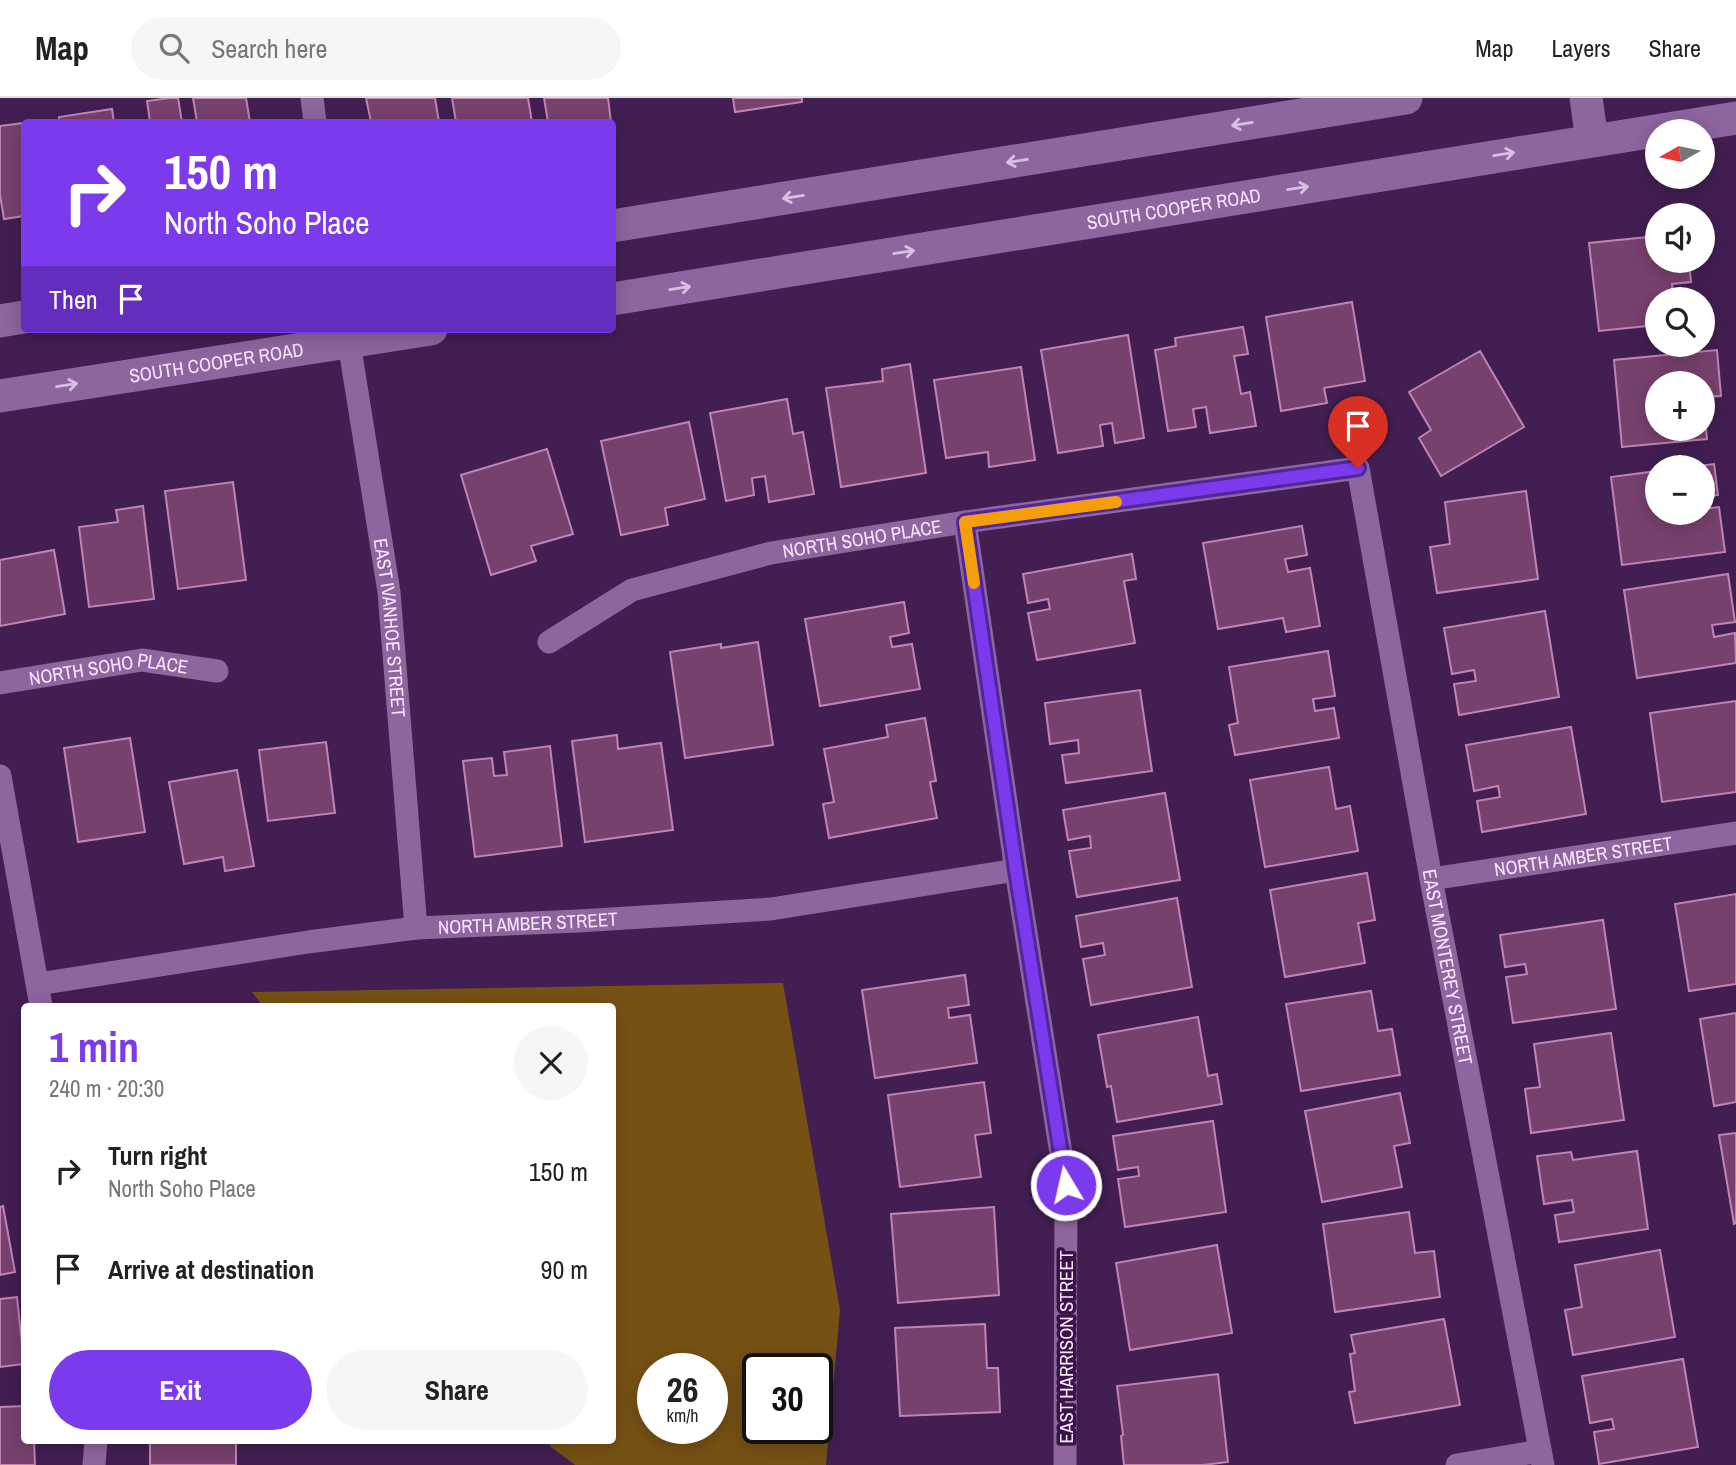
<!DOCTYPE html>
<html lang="en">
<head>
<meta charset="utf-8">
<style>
	body { margin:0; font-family:"Archivo Narrow",sans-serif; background:#f6f6f6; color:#222; height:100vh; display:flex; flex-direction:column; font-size:26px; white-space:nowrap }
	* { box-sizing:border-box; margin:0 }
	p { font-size:23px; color:#767676 }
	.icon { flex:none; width:38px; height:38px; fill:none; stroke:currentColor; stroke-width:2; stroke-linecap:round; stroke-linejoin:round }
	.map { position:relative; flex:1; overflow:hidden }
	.drawer { position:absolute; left:21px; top:905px; width:595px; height:441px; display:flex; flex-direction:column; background:#fff; border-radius:7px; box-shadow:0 4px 18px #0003 }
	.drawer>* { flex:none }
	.hud { position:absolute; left:21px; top:21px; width:595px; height:214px; border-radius:7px; box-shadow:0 4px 18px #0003; background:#7c3aed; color:#fff; overflow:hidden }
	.needle { width:46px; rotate:261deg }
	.buttons { position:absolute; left:1645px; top:21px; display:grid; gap:14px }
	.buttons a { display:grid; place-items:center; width:70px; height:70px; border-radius:50%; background:#fff; box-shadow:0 4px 18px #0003; font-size:35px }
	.speed { position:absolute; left:637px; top:1255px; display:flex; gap:14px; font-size:35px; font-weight:700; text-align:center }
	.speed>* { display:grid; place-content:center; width:91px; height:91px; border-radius:50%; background:#fff; box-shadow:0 4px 18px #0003; line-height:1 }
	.speed small { font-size:18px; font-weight:400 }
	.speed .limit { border:4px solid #111; border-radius:10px; background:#fff; color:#111 }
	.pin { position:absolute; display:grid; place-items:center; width:60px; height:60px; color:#fff; margin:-72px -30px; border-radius:50% 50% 50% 0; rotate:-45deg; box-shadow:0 0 7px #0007 }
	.pin .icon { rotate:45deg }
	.me { position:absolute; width:77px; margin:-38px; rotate:351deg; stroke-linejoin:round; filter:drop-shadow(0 0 5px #0008) }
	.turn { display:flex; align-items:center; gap:24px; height:147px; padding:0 28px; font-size:32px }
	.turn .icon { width:91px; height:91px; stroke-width:2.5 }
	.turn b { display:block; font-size:49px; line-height:60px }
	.then { display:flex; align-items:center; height:66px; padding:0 28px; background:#0003; gap:14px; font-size:26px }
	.round { display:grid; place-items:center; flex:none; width:74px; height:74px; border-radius:37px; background:#f6f6f6 }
	.overview { display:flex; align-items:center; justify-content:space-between; height:119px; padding:0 28px }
	h1 { font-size:42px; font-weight:700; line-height:52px; color:#7c3aed }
	.action { display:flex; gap:14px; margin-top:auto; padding:14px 28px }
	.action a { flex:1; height:80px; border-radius:42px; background:#7c3aed; color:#fff; font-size:28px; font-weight:700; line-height:80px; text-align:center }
	.action a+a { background:#f6f6f6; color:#222 }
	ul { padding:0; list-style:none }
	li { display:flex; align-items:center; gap:21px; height:98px; padding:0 28px }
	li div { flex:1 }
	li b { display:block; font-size:26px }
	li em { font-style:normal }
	header { display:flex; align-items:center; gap:42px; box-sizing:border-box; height:98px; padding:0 35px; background:#fff; border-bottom:2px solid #e0e0e0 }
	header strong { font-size:33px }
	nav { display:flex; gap:38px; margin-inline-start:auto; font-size:24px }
	.search { width:490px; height:63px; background:#f6f6f6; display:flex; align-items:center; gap:18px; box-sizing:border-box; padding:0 24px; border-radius:38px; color:#767676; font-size:26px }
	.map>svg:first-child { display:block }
</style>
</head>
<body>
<header>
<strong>Map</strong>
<div class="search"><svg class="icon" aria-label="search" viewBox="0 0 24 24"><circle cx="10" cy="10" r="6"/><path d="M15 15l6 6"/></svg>Search here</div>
<nav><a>Map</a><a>Layers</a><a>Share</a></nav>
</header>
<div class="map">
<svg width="1736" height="1367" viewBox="0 0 1736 1367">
	<rect width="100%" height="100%" fill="#421e52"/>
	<path fill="#765114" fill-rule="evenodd" d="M783,885L840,1212L826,1367H575L551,1349L547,1342H612V908H263L252,894ZM712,1270V1330H653V1270ZM817,1270V1330H758V1270Z"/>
	<path fill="#77416d" stroke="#c084b3" stroke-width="2" fill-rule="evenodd" d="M170,0H178L182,24H150L147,3Z
		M193,0H246L250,24H197Z
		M366,0H435L439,24H371Z
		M452,0H528L532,24H456Z
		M544,0H608L611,24H548Z
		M733,0H802V4L735,14Z
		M112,11L114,24H59V19Z
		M24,25V118L4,121L0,97V28Z
		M1657,138V163H1689L1691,184L1672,186L1673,201H1657V227L1599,233L1589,145Z
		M1352,204L1365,283L1324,290L1327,305L1281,313L1266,219Z
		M1243,229L1248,256L1234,258L1241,296L1250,294L1256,328L1210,335L1206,309L1193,311L1196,329L1168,333L1155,252L1176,248L1175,240Z
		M1128,237L1144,340L1115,345L1112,325L1100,327L1103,348L1058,355L1041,252Z
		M1717,252L1721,298L1703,299L1707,341L1622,349L1614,262ZM1657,285H1703V331H1657Z
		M1480,253L1524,329L1441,378L1419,340L1431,332L1409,294Z
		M910,266L926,375L841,389L826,290L883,283L882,271Z
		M1021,269L1035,362L989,369L988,354L946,360L934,282Z
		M787,301L793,336L803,334L814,396L769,404L765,378L752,380L754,397L726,403L710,315Z
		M689,324L705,401L665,410L668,427L621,437L601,343Z
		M547,351L573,436L531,448L536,463L491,477L461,377Z
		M1714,366L1718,397L1703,399V369H1690Z
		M1657,373V415H1703V411L1719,409L1725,454L1622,467L1611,379Z
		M233,384L246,482L178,491L165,393Z
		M1526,393L1538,481L1437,495L1430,449L1450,446L1445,404Z
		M143,408L154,501L89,509L79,429L118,424L116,412Z
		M1302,428L1307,457L1285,461L1288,474L1310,470L1320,528L1286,534L1283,520L1218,531L1203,445Z
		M54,452L65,516L0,528V462Z
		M1132,456L1136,481L1124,483L1135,545L1037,562L1028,515L1050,511L1048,501L1028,505L1023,476Z
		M1728,476L1735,524L1712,527L1714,539L1735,535L1736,565L1637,580L1624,492Z
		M904,504L909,535L890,539L892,549L912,546L920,591L820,608L805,521Z
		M1545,513L1559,599L1459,617L1454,586L1476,583L1474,572L1452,576L1444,530Z
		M758,544L773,647L685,660L670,554L721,546V550Z
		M1328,553L1335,598L1313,601L1315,613L1334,610L1339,640L1235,657L1229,627L1238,625L1229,569Z
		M1140,592L1152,673L1066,685L1062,657L1079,655L1078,642L1050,646L1045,605Z
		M1736,603V694L1662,704L1650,615Z
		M925,620L936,683L930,684L937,720L829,740L823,706L834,704L824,651L888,639L886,627Z
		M1571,629L1586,716L1482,734L1477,703L1500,699L1498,688L1474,693L1466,647Z
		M617,637L618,651L661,645L673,732L585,744L572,643Z
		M130,640L145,734L78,744L64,650Z
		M326,644L335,715L268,723L259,652Z
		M550,648L562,748L475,759L463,663L492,660L494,678L507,677L504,654Z
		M1329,669L1336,711L1350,708L1358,753L1265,769L1250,682Z
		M237,672L254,768L225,773L223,759L184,766L169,684Z
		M1165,695L1180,782L1077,799L1069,753L1091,750L1090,738L1068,742L1063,712Z
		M1367,775L1375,822L1358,825L1365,865L1285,879L1270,792Z
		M1736,796V886L1689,893L1675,806Z
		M1177,800L1192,889L1091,907L1083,861L1105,857L1103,845L1081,849L1076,818Z
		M1603,822L1616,911L1513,925L1506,879L1527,876L1525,866L1505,869L1500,837Z
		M965,877L969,907L948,910L949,920L970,917L977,965L875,980L862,892Z
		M1371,893L1378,933L1392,931L1400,977L1301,993L1286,906Z
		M1736,915V1004L1714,1008L1700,921Z
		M1198,919L1208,978L1217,976L1222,1006L1117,1024L1111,988L1107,989L1098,937Z
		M1611,935L1624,1022L1531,1035L1525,991L1540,989L1534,946Z
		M984,984L991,1035L975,1037L981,1079L900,1089L888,997Z
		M1400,995L1410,1045L1394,1048L1402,1089L1322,1104L1305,1013Z
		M1213,1023L1226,1114L1125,1129L1118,1081L1139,1078L1138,1069L1118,1072L1113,1038Z
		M1736,1035V1125L1734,1126L1719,1037Z
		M1637,1053L1648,1131L1559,1144L1555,1117L1574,1114L1572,1102L1544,1106L1537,1058L1571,1054L1573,1062Z
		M3,1108L15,1174L0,1177V1109Z
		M994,1109L999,1197L898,1205L891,1116Z
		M1409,1114L1415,1155L1434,1153L1440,1199L1335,1214L1323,1126Z
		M1217,1147L1232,1235L1130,1252L1116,1165Z
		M1660,1152L1675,1239L1573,1257L1565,1212L1582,1209L1575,1167Z
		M17,1199L24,1266L0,1269V1201Z
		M1444,1221L1460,1307L1355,1325L1349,1294L1355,1293L1350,1256L1355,1255L1351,1237Z
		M985,1226L987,1270H998L1000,1314L900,1318L895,1230Z
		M1683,1261L1698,1349L1599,1366L1594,1334L1614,1331L1612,1321L1590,1325L1582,1278Z
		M1218,1276L1228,1364L1203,1367H1124L1121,1338L1123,1337L1117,1288Z
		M24,1308V1342H34L35,1367H0V1309Z
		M150,1342H236V1367H150Z"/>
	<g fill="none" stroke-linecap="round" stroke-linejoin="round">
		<g stroke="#8d659f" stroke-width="23">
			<path d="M312,0L315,24"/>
			<path id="s1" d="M347,232L389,494L416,830"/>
			<path d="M965,424L1016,772L1066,1087L1065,1367"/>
			<path id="s2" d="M549,544L632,492L771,455L965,424L1358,370L1431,781L1543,1367"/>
			<path id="s3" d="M0,585L142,562L217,573"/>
			<path d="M0,678L41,908"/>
			<path id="s4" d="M1431,781L1736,735"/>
			<path id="s5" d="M38,886L308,844L416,830L578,823L771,811L1016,772"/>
			<path d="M94,1367L96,1342"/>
			<path d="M1457,1367L1540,1353"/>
		</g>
		<g stroke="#8d659f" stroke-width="33">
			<path d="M1586,0L1592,42"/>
			<path d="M612,128L1406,0"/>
			<path id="s6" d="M612,201L1736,20"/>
			<path d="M0,223L24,219"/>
			<path id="s7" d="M0,298L431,231"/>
		</g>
	</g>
	<defs><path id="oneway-shaft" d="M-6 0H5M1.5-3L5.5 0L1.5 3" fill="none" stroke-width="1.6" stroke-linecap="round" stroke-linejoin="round" transform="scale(1.75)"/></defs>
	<g stroke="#d7bfe2">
		<use href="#oneway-shaft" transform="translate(1242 26) rotate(171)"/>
		<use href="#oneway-shaft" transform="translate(1504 56) rotate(-9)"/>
		<use href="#oneway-shaft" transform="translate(1017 63) rotate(171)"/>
		<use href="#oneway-shaft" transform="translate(1298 90) rotate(-9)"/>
		<use href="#oneway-shaft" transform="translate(793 99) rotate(171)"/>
		<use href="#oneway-shaft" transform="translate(904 154) rotate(-9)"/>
		<use href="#oneway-shaft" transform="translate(680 190) rotate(-9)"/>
		<use href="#oneway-shaft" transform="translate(67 287) rotate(-9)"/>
	</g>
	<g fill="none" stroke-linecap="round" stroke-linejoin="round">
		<defs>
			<path id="route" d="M1066,1087L1016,772L965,424L1358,370"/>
		</defs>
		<use href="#route" stroke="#51269a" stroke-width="18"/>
		<use href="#route" stroke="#7c3aed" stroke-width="12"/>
		<path stroke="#f59e0b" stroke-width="12" d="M974,485L965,424L1116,404"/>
	</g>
	<g text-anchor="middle" stroke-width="7" stroke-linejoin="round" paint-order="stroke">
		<g font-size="19" fill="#f7e5ff" stroke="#381346">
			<text dy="7" stroke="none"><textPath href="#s6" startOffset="569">SOUTH COOPER ROAD</textPath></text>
			<text dy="7" stroke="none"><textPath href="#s7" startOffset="219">SOUTH COOPER ROAD</textPath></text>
			<text dy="7" stroke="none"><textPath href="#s2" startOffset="334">NORTH SOHO PLACE</textPath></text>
			<text dy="7" stroke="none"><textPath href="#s1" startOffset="301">EAST IVANHOE STREET</textPath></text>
			<text dy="7" stroke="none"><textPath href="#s3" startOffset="110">NORTH SOHO PLACE</textPath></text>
			<text dy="7" stroke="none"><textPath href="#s4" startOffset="154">NORTH AMBER STREET</textPath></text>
			<text dy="7" stroke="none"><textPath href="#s5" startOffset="494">NORTH AMBER STREET</textPath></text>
			<text dy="7" stroke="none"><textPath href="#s2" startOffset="1342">EAST MONTEREY STREET</textPath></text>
			<text transform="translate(1066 1249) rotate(-90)" y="7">EAST HARRISON STREET</text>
		</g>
	</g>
</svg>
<div class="buttons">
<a><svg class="needle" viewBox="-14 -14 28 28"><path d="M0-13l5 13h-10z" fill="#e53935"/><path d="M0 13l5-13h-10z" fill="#767676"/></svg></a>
<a><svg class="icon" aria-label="sound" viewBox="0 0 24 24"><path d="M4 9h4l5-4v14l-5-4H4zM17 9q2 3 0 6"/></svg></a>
<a><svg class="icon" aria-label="search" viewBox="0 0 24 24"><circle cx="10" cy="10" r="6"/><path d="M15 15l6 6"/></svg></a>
<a>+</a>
<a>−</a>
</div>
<div class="speed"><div>26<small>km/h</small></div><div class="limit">30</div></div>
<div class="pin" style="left:1358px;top:370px;background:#d93025"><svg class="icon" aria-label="arrive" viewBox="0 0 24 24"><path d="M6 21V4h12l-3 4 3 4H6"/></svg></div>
<svg class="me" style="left:1066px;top:1087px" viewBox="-20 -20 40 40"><circle r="17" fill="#7c3aed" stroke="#fff" stroke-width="3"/><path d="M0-11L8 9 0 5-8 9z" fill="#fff"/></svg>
<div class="hud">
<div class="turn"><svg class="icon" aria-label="right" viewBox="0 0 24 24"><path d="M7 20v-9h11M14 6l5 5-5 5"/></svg><div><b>150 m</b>North Soho Place</div></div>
<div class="then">Then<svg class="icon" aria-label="arrive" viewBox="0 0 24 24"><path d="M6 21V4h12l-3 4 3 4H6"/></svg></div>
</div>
<section class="drawer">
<div class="overview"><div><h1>1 min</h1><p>240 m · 20:30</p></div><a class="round"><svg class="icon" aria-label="close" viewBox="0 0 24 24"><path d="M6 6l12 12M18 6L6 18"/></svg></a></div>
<ul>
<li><svg class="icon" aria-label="right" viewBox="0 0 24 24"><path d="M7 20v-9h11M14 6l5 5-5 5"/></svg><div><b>Turn right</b><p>North Soho Place</p></div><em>150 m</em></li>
<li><svg class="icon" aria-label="arrive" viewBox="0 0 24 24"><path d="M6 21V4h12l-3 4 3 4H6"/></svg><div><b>Arrive at destination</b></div><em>90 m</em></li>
</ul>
<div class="action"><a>Exit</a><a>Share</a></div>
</section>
</div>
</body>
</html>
